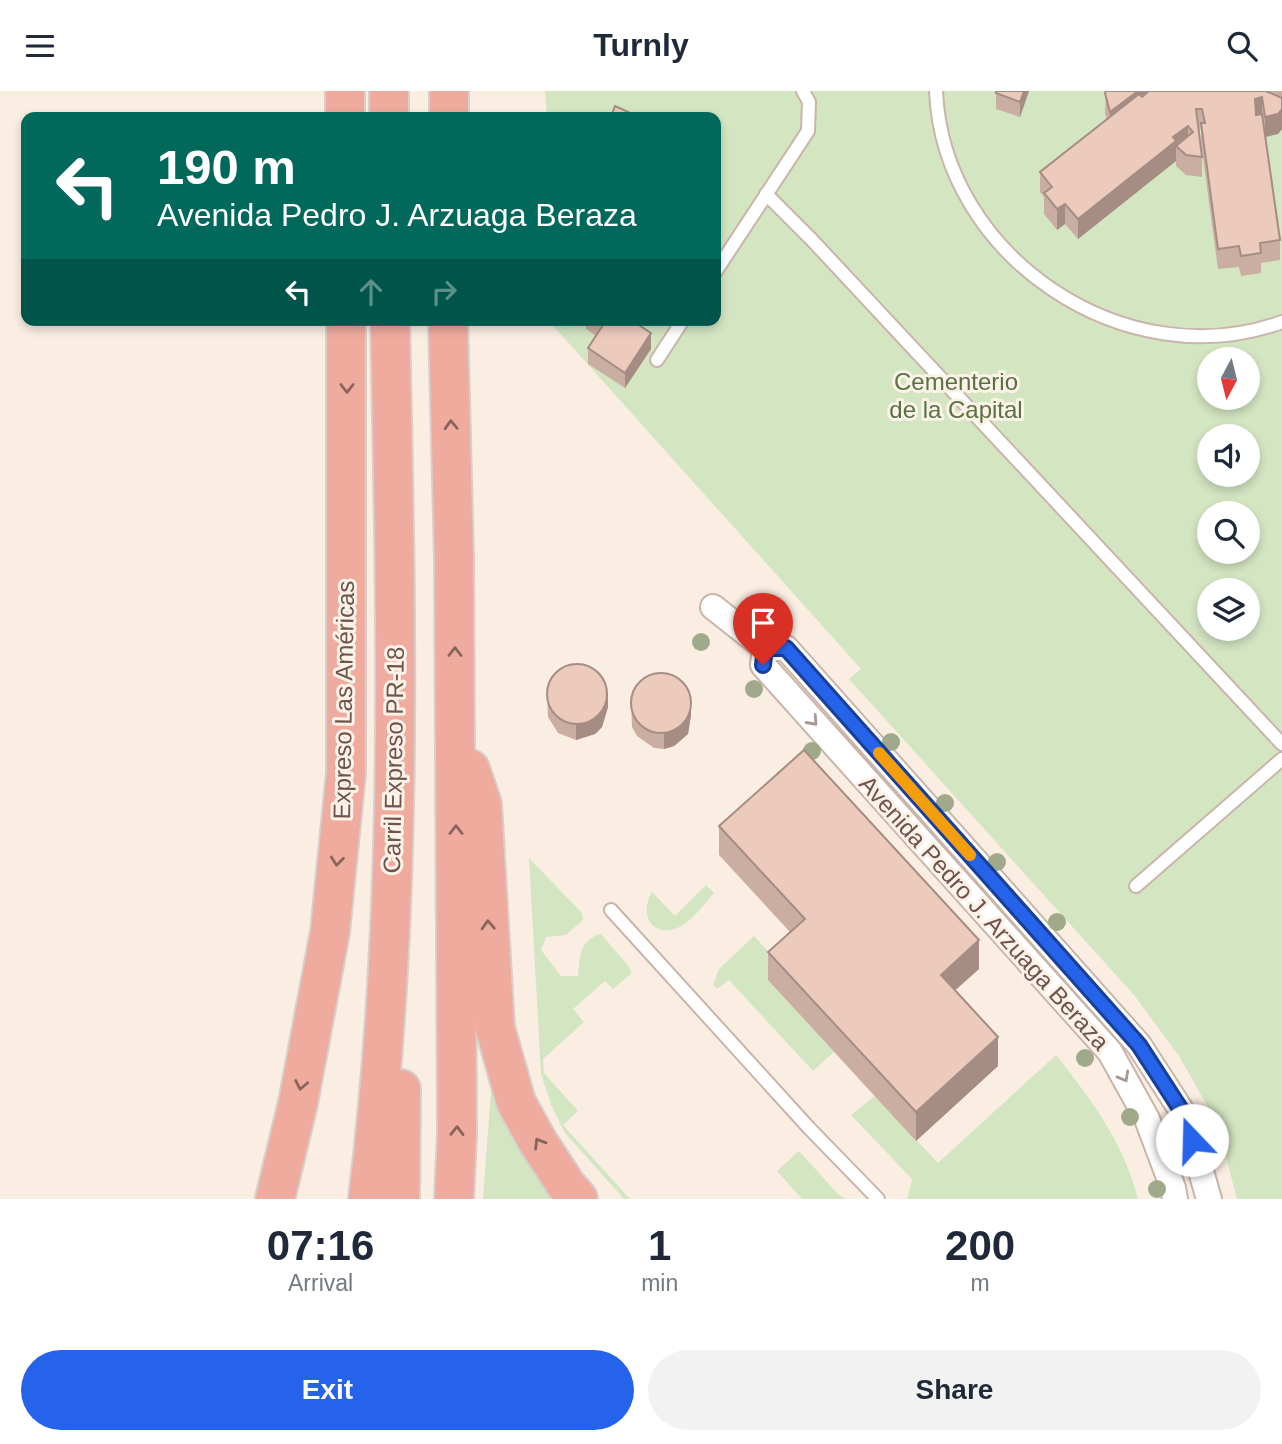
<!DOCTYPE html>
<html lang="en">
<head>
<meta charset="utf-8">
<style>
	body { margin:0; font-family:Arial,sans-serif; background:#f2f2f3; color:#1f2937; height:100vh; display:flex; flex-direction:column; font-size:26px; white-space:nowrap }
	* { box-sizing:border-box; margin:0 }
	p { font-size:23px; color:#747a83 }
	.icon { flex:none; width:38px; height:38px; fill:none; stroke:currentColor; stroke-width:2; stroke-linecap:round; stroke-linejoin:round }
	.map { position:relative; height:1108px; overflow:hidden }
	.panel { display:flex; flex-direction:column; background:#fff; flex:1 }
	.panel>* { flex:none }
	.guide { position:absolute; left:21px; top:21px; width:700px; height:214px; border-radius:14px; box-shadow:0 4px 10px #0003; background:#00695c; color:#fff; overflow:hidden }
	.needle { width:46px; rotate:187deg }
	.controls { position:absolute; left:1197px; top:256px; display:grid; gap:14px }
	.controls a { display:grid; place-items:center; width:63px; height:63px; border-radius:50%; background:#fff; box-shadow:0 4px 10px #0003; font-size:35px }
	.pin { position:absolute; display:grid; place-items:center; width:60px; height:60px; color:#fff; margin:-72px -30px; border-radius:50% 50% 50% 0; rotate:-45deg; box-shadow:0 0 7px #0007 }
	.pin .icon { rotate:45deg }
	.me { position:absolute; width:77px; margin:-38px; rotate:339deg; stroke-linejoin:round; filter:drop-shadow(0 0 5px #0008) }
	.turn { display:flex; align-items:center; gap:24px; height:147px; padding:0 21px; font-size:32px }
	.turn .icon { width:91px; height:91px; stroke-width:2.5 }
	.turn b { display:block; font-size:49px; line-height:60px }
	.lanes { display:flex; align-items:center; height:66px; padding:0 21px; background:#0003; justify-content:center; gap:35px; direction:ltr }
	.lanes .off { opacity:.35 }
	.eta { display:flex; justify-content:space-evenly; align-items:center; height:119px; text-align:center }
	.eta b { font-size:42px; font-weight:700; line-height:49px }
	.action { display:flex; gap:14px; margin-top:auto; padding:14px 21px }
	.action a { flex:1; height:80px; border-radius:42px; background:#2563eb; color:#fff; font-size:28px; font-weight:700; line-height:80px; text-align:center }
	.action a+a { background:#f2f2f3; color:#1f2937 }
	header { display:flex; justify-content:space-between; align-items:center; height:91px; padding:0 21px; background:#fff; font-size:32px; font-weight:700 }
	.map>svg:first-child { display:block }
</style>
</head>
<body>
<header><svg class="icon" aria-label="menu" viewBox="0 0 24 24"><path d="M4 6h16M4 12h16M4 18h16"/></svg>Turnly<svg class="icon" aria-label="search" viewBox="0 0 24 24"><circle cx="10" cy="10" r="6"/><path d="M15 15l6 6"/></svg></header>
<div class="map">
<svg width="1282" height="1108" viewBox="0 0 1282 1108">
	<rect width="100%" height="100%" fill="#faeee2"/>
	<path fill="#d4e5c2" fill-rule="evenodd" d="M545,0H1282V1108H1237L1222,1051L1209,1018L1179,965L1134,904L849,588L861,578L548,229H716V26H547ZM1209,268H1248V306H1209ZM1209,345H1248V383H1209ZM1209,422H1248V460H1209ZM1209,499H1248V537H1209Z
		M529,767L582,822L583,829L566,844L546,846L541,859L561,885H578C580,867 579,848 601,843L630,877L631,883L613,898L605,890L573,918L584,931L543,968L544,982L578,1020L563,1034L630,1108H624L565,1042L552,1016L541,983Z
		M706,794L714,802C704,813 691,832 677,837C651,847 639,822 652,801L675,825Z
		M754,845L783,876L769,890L834,961L813,980L729,889L717,898L713,894L719,878Z
		M1056,964C1091,1008 1124,1052 1138,1108H907L912,1088L851,1024L875,1005L938,1072Z
		M495,993L565,1108H483L491,1000Z
		M799,1060L838,1103L846,1108H802L777,1080Z"/>
	<g fill="none" stroke-linecap="round" stroke-linejoin="round">
		<defs>
			<path id="lane" d="M936,0C943,166 1126,288 1282,231
				M766,103L812,149L1282,653
				M716,180L808,40L809,11L803,0
				M657,269L683,229
				M1136,795L1282,668
				M611,819L809,1037L878,1108"/>
			<path id="street" d="M713,516L765,557H786L1139,954L1185,1025L1209,1108
				M765,557L763,574L1110,961L1147,1028L1173,1097L1175,1108"/>
			<path id="highway" d="M345,0V26
				M389,0V26
				M449,26V0
				M448,229L454,467L457,1042L454,1108
				M470,678L482,713L495,937L516,1011L538,1051L566,1094L578,1108
				M275,1108L298,1012L330,841L346,682V229
				M368,1108C404,817 396,522 390,229
				M400,1108L401,998"/>
		</defs>
		<use href="#lane" stroke="#c9b5aa" stroke-width="16"/>
		<use href="#street" stroke="#c9b5aa" stroke-width="28"/>
		<use href="#highway" stroke="#d6cfcd" stroke-width="42"/>
		<use href="#lane" stroke="#fff" stroke-width="12"/>
		<use href="#street" stroke="#fff" stroke-width="24"/>
		<use href="#highway" stroke="#eeab9e" stroke-width="38"/>
	</g>
	<g fill="#a0aa8b">
		<circle cx="701" cy="551" r="9"/>
		<circle cx="754" cy="598" r="9"/>
		<circle cx="891" cy="651" r="9"/>
		<circle cx="812" cy="660" r="9"/>
		<circle cx="945" cy="712" r="9"/>
		<circle cx="997" cy="771" r="9"/>
		<circle cx="1057" cy="831" r="9"/>
		<circle cx="1085" cy="967" r="9"/>
		<circle cx="1130" cy="1026" r="9"/>
		<circle cx="1208" cy="1035" r="9"/>
		<circle cx="1157" cy="1098" r="9"/>
	</g>
	<path fill="#cbaea2" d="M996,0H1029L1020,26L996,18Z
		M1106,0H1282V38L1278,43L1265,46L1280,149V169L1261,172V182L1241,185L1239,176L1218,178L1201,52V38H1199L1202,66V86L1186,84L1176,75V70L1078,148L1065,133L1057,139L1044,123V106L1040,101V81L1107,28L1105,23Z
		M586,229H631L651,258L625,297L588,273V257L596,245L586,238Z
		M547,601L608,616L602,636L595,643L576,649L558,642L548,626Z
		M631,610L691,624L688,643L674,655L664,658L654,657L637,645L632,636Z
		M719,735L979,878L955,899L998,975L916,1050L768,889V861L790,841L719,764Z"/>
	<path fill="#a58d84" d="M1024,0H1029L1020,26V11Z
		M1138,0H1149L1110,41V21Z
		M1262,6V26L1255,28V8Z
		M1282,18V38L1278,43L1265,46V26Z
		M1188,35V55H1176V70L1078,148V128L1173,46Z
		M1065,113V133L1057,139V118Z
		M651,242V258L625,297V282Z
		M608,601V616L602,636L595,643L576,649V633Z
		M691,609V624L688,643L674,655L664,658V642Z
		M979,849V878L941,912V884Z
		M998,946V975L916,1050V1021Z"/>
	<path fill="#eccabc" stroke="#a58d84" stroke-width="2" d="M996,0H1024L1020,11L996,2Z
		M1106,0H1138L1110,21L1105,2Z
		M1149,0H1266L1282,7V18L1278,23L1265,26L1262,6L1255,8L1256,24L1262,23L1280,149L1260,152L1261,162L1241,165L1239,155L1218,158L1201,32H1205L1202,18H1196L1202,66L1186,64L1176,55L1193,41L1188,35L1173,46L1176,50L1078,128L1065,113L1057,118L1044,102L1052,96L1040,81L1139,3L1142,6Z
		M615,15L637,25L636,26H611Z
		M596,229H631L651,242L625,282L588,257L603,234Z
		M547 603a30 30 0 1 1 60 0a30 30 0 1 1-60 0Z
		M631 612a30 30 0 1 1 60 0a30 30 0 1 1-60 0Z
		M804,659L979,849L941,884L998,946L916,1021L768,861L805,828L719,735Z"/>
	<defs><path id="oneway-chevron" d="M-2-3.5L2.5 0L-2 3.5" fill="none" stroke-width="1.6" stroke-linecap="round" stroke-linejoin="round" transform="scale(1.75)"/></defs>
	<g stroke="#88655c">
		<use href="#oneway-chevron" transform="translate(347 297) rotate(90)"/>
		<use href="#oneway-chevron" transform="translate(451 334) rotate(-92)"/>
		<use href="#oneway-chevron" transform="translate(455 561) rotate(-90)"/>
		<use href="#oneway-chevron" transform="translate(456 739) rotate(-90)"/>
		<use href="#oneway-chevron" transform="translate(337 770) rotate(96)"/>
		<use href="#oneway-chevron" transform="translate(488 834) rotate(-93)"/>
		<use href="#oneway-chevron" transform="translate(301 994) rotate(101)"/>
		<use href="#oneway-chevron" transform="translate(457 1040) rotate(-89)"/>
		<use href="#oneway-chevron" transform="translate(539 1052) rotate(-121)"/>
	</g>
	<g stroke="#a89893">
		<use href="#oneway-chevron" transform="translate(813 630) rotate(48)"/>
		<use href="#oneway-chevron" transform="translate(1124 986) rotate(61)"/>
	</g>
	<g fill="none" stroke-linecap="round" stroke-linejoin="round">
		<defs>
			<path id="route" d="M763,574L765,557H786L1139,954L1185,1025L1192,1049"/>
		</defs>
		<use href="#route" stroke="#184099" stroke-width="18"/>
		<use href="#route" stroke="#2563eb" stroke-width="12"/>
		<path stroke="#f59e0b" stroke-width="12" d="M879,662L970,764"/>
	</g>
	<g text-anchor="middle" stroke-width="6" stroke-linejoin="round" paint-order="stroke">
		<g font-size="24" fill="#577344" stroke="#fdf2e8">
			<text x="956" y="299">Cementerio<tspan x="956" dy="28">de la Capital</tspan></text>
		</g>
		<g font-size="24" fill="#6e544b" stroke="#fdf2e8">
			<text transform="translate(344 609) rotate(-89)" y="8">Expreso Las Américas</text>
			<text transform="translate(394 669) rotate(-89)" y="8">Carril Expreso PR-18</text>
			<text transform="translate(984 822) rotate(48)" y="8">Avenida Pedro J. Arzuaga Beraza</text>
		</g>
	</g>
</svg>
<div class="controls">
<a><svg class="needle" viewBox="-14 -14 28 28"><path d="M0-13l5 13h-10z" fill="#e53935"/><path d="M0 13l5-13h-10z" fill="#747a83"/></svg></a>
<a><svg class="icon" aria-label="sound" viewBox="0 0 24 24"><path d="M4 9h4l5-4v14l-5-4H4zM17 9q2 3 0 6"/></svg></a>
<a><svg class="icon" aria-label="search" viewBox="0 0 24 24"><circle cx="10" cy="10" r="6"/><path d="M15 15l6 6"/></svg></a>
<a><svg class="icon" aria-label="layers" viewBox="0 0 24 24"><path d="M12 4l9 5-9 5-9-5zM3 14l9 5 9-5"/></svg></a>
</div>
<div class="pin" style="left:763px;top:574px;background:#d93025"><svg class="icon" aria-label="arrive" viewBox="0 0 24 24"><path d="M6 21V4h12l-3 4 3 4H6"/></svg></div>
<svg class="me" style="left:1192px;top:1049px" viewBox="-20 -20 40 40"><circle r="19" fill="#fff"/><path d="M0-13L10 11 0 6-10 11z" fill="#2563eb"/></svg>
<div class="guide">
<div class="turn"><svg class="icon" aria-label="left" viewBox="0 0 24 24"><path d="M17 20v-9H6M10 6l-5 5 5 5"/></svg><div><b>190 m</b>Avenida Pedro J. Arzuaga Beraza</div></div>
<div class="lanes"><svg class="icon" aria-label="left" viewBox="0 0 24 24"><path d="M17 20v-9H6M10 6l-5 5 5 5"/></svg><svg class="icon off" aria-label="ahead" viewBox="0 0 24 24"><path d="M12 20V5M6 11l6-6 6 6"/></svg><svg class="icon off" aria-label="right" viewBox="0 0 24 24"><path d="M7 20v-9h11M14 6l5 5-5 5"/></svg></div>
</div>
</div>
<section class="panel">
<div class="eta">
<div><b>07:16</b><p>Arrival</p></div>
<div><b>1</b><p>min</p></div>
<div><b>200</b><p>m</p></div>
</div>
<div class="action"><a>Exit</a><a>Share</a></div>
</section>
</body>
</html>
